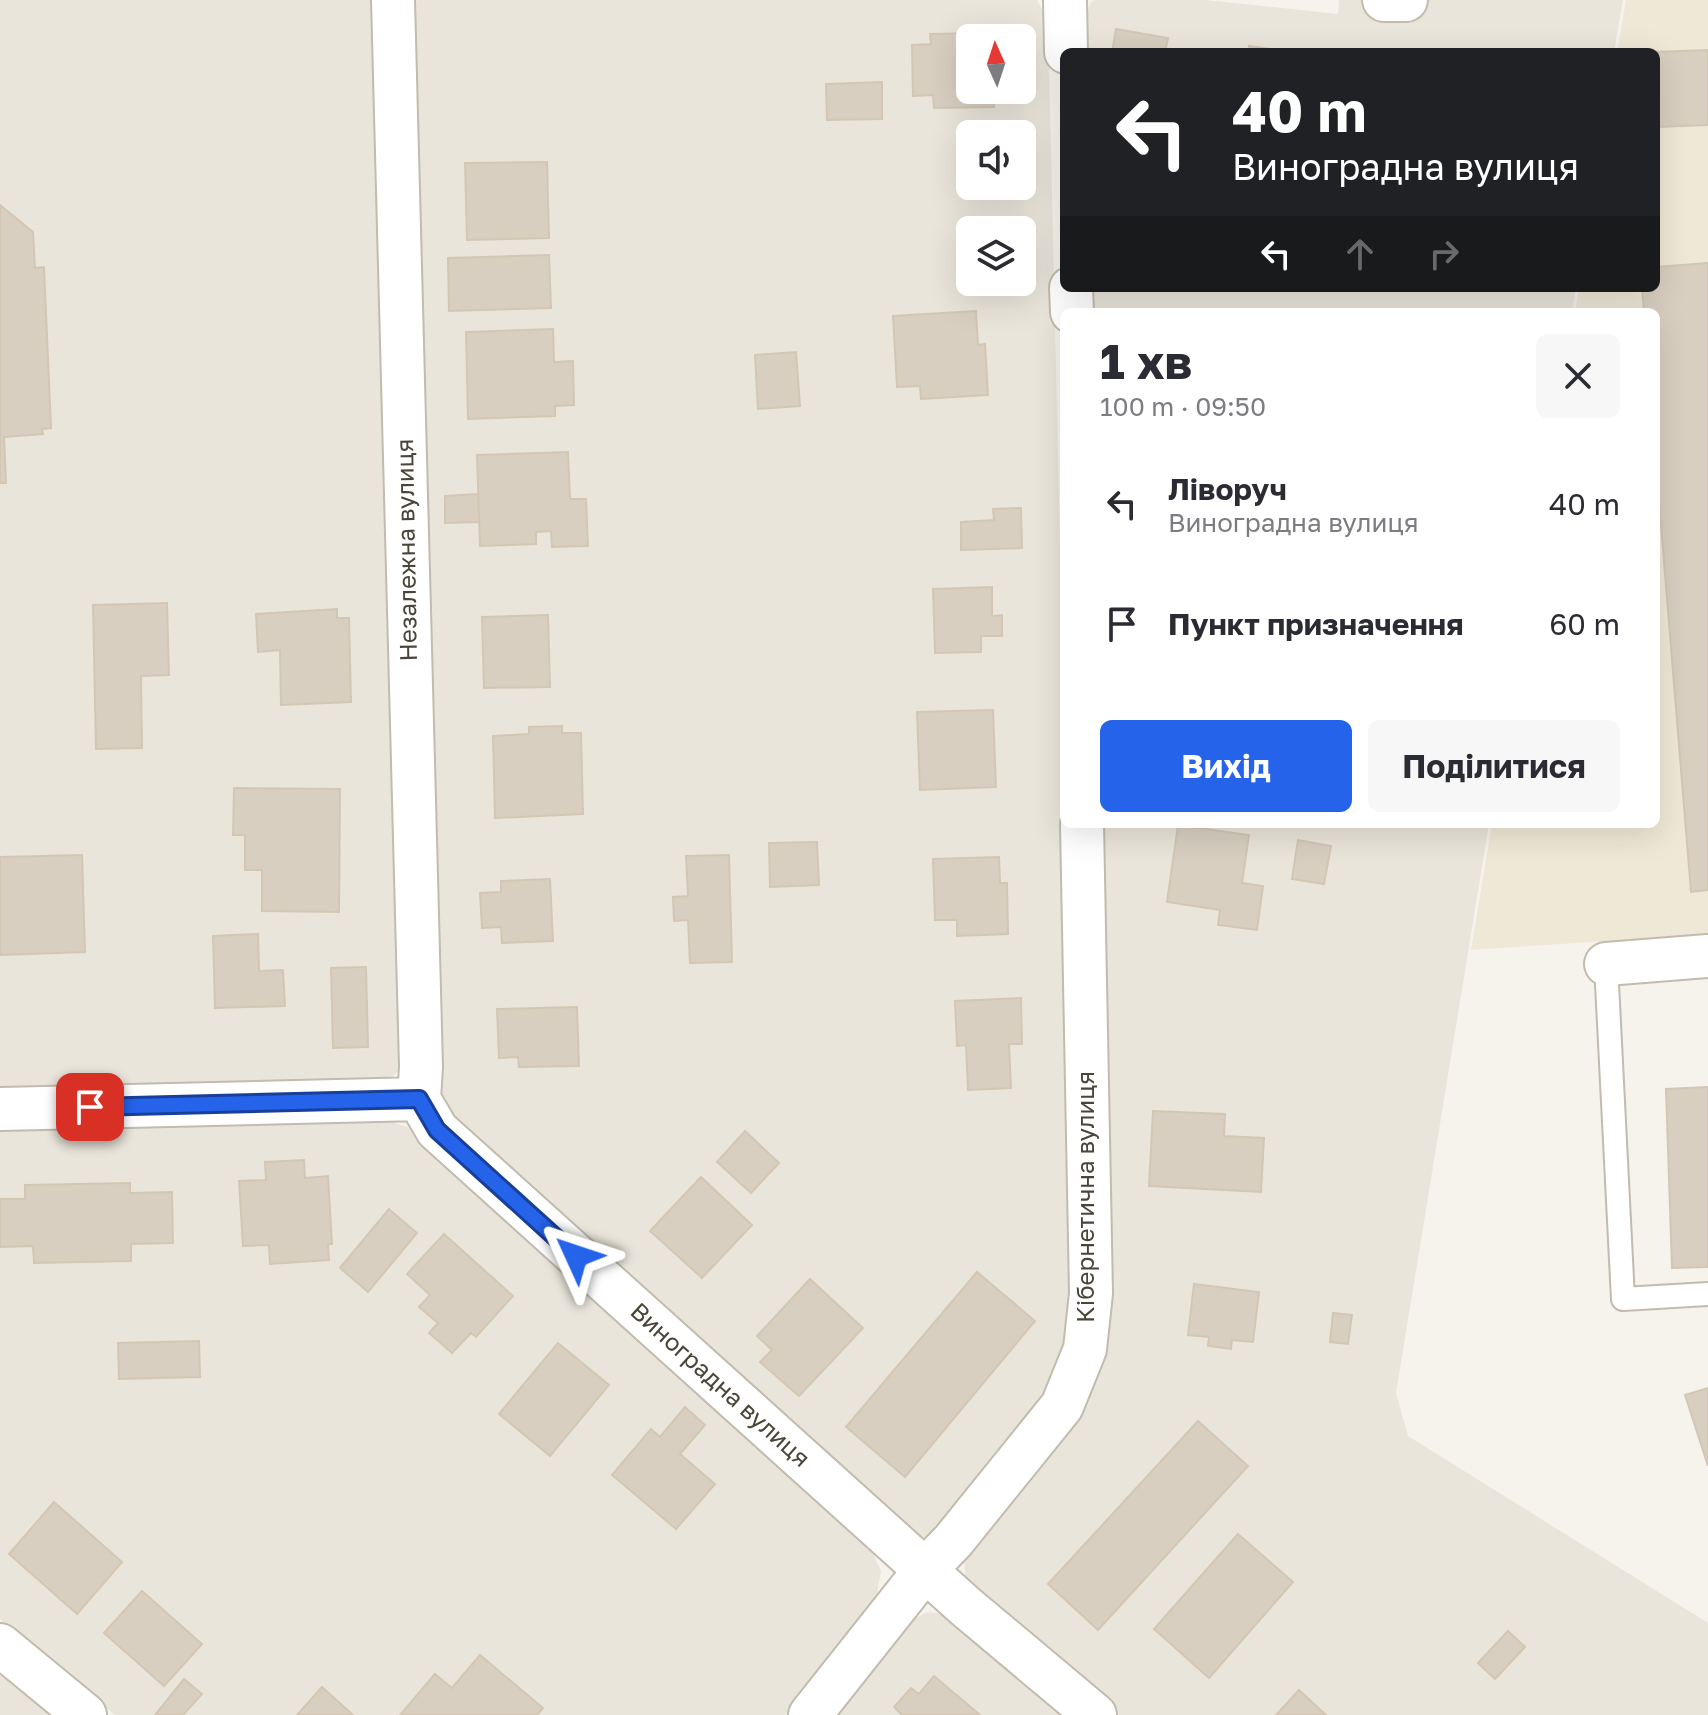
<!DOCTYPE html>
<html lang="uk">
<head>
<meta charset="utf-8">
<style>
	body { margin:0; font-family:"Golos Text",sans-serif; background:#f7f7f7; color:#2b2b33; height:100vh; display:flex; flex-direction:column; font-size:30px; white-space:nowrap }
	* { box-sizing:border-box; margin:0 }
	p { font-size:26px; color:#7c7c81 }
	.icon { flex:none; width:44px; height:44px; fill:none; stroke:currentColor; stroke-width:2; stroke-linecap:round; stroke-linejoin:round }
	.map { position:relative; flex:1; overflow:hidden }
	.sheet { position:absolute; left:1060px; top:308px; width:600px; height:520px; display:flex; flex-direction:column; background:#fff; border-radius:12px; box-shadow:0 8px 32px #0002 }
	.sheet>* { flex:none }
	.top-card { position:absolute; left:1060px; top:48px; width:600px; height:244px; border-radius:12px; box-shadow:0 8px 32px #0002; background:#202124; color:#fff; overflow:hidden }
	.needle { width:52px; rotate:357deg }
	.fabs { position:absolute; left:956px; top:24px; display:grid; gap:16px }
	.fabs a { display:grid; place-items:center; width:80px; height:80px; border-radius:12px; background:#fff; box-shadow:0 8px 32px #0002; font-size:40px }
	.pin { position:absolute; display:grid; place-items:center; width:68px; height:68px; color:#fff; margin:-34px; border-radius:16px; box-shadow:0 4px 12px #0006 }
	.me { position:absolute; width:88px; margin:-44px; rotate:312deg; stroke-linejoin:round; filter:drop-shadow(0 0 6px #0008) }
	.turn { display:flex; align-items:center; gap:28px; height:168px; padding:0 40px; font-size:36px }
	.turn .icon { width:104px; height:104px; stroke-width:2.5 }
	.turn b { display:block; font-size:56px; line-height:68px }
	.lanes { display:flex; align-items:center; height:76px; padding:0 40px; background:#0003; justify-content:center; gap:40px; direction:ltr }
	.lanes .off { opacity:.35 }
	.round { display:grid; place-items:center; flex:none; width:84px; height:84px; border-radius:12px; background:#f7f7f7 }
	.overview { display:flex; align-items:center; justify-content:space-between; height:136px; padding:0 40px }
	h1 { font-size:48px; font-weight:700; line-height:60px }
	.action { display:flex; gap:16px; margin-top:auto; padding:16px 40px }
	.action a { flex:1; height:92px; border-radius:12px; background:#2563eb; color:#fff; font-size:32px; font-weight:700; line-height:92px; text-align:center }
	.action a+a { background:#f7f7f7; color:#2b2b33 }
	ul { padding:0; list-style:none }
	li { display:flex; align-items:center; gap:24px; height:120px; padding:0 40px }
	li div { flex:1 }
	li b { display:block; font-size:30px }
	li em { font-style:normal }
	.map>svg:first-child { display:block }
</style>
</head>
<body>
<div class="map">
<svg width="1708" height="1715" viewBox="0 0 1708 1715">
	<rect width="100%" height="100%" fill="#f6f3ec"/>
	<path fill="#eae5da" fill-rule="evenodd" d="M0,0H377L401,1068L386,1084L0,1092Z
		M408,0H1037L1048,21L1064,716V824L1078,1292L1051,1398L942,1530L924,1537L903,1531L460,1126L442,1095ZM970,38H1022V90H970ZM970,134H1022V186H970ZM970,230H1022V282H970Z
		M1096,0H1206L1338,14L1339,0H1623L1614,52H1084L1083,26L1091,2Z
		M1088,288H1576L1572,312H1088Z
		M1097,824H1489L1396,1393L1408,1436L1708,1623V1715H1119L976,1597L965,1576L964,1553L1072,1414Z
		M376,1117L407,1127L868,1543L881,1571L875,1605L785,1715H115L0,1619V1126Z
		M927,1612L953,1615L1072,1715H830L905,1625Z
		M0,1667L58,1715H0Z"/>
	<path fill="#efe8d6" d="M1626,0H1708V934L1471,950L1492,824H1656V312H1575L1579,288H1656V52H1617Z"/>
	<path fill="#d8cfc1" stroke="#d3c7b4" stroke-width="2" d="M1116,29L1168,38L1165,52H1112Z
		M992,33V38H970V90H993L994,107L934,108L933,95L913,96L912,45L931,44L930,34Z
		M1249,46L1277,50V52H1249Z
		M1708,50V125L1656,127V52H1653Z
		M882,82V119L827,120L826,84Z
		M547,162L549,238L467,240L465,163Z
		M0,205L33,232L35,268L44,267L51,428L42,429L43,434L4,437L6,483H0Z
		M549,255L551,308L449,311L448,258Z
		M1708,263V890L1691,892L1656,464V312H1644L1642,288H1656V267Z
		M976,311L978,345L985,344L988,395L921,399L920,386L897,387L893,316Z
		M553,329L554,362L573,361L574,405L555,406V416L468,419L466,332Z
		M796,352L800,406L758,409L755,355Z
		M568,452L570,499H586L588,546L552,547L551,531L536,532V544L480,546L477,455Z
		M478,494L479,522L445,523V496Z
		M1021,508L1022,548L961,550V522L994,520L993,509Z
		M992,587V616L1002,615V636H981V652L935,653L933,589Z
		M167,603L169,675L141,676L142,748L96,749L93,605Z
		M337,609V618H349L351,702L281,705L280,650L258,652L256,614Z
		M548,615L550,687L484,688L482,617Z
		M993,710L996,787L920,790L917,712Z
		M562,726V733H581L583,814L495,818L493,736L529,734V727Z
		M234,788L340,789L339,912L262,911V870H245V835H233Z
		M1178,825L1249,835L1242,883L1263,886L1257,930L1218,925L1220,910L1167,902Z
		M1298,840L1331,846L1324,884L1292,879Z
		M817,842L819,885L770,887L769,843Z
		M82,855L85,952L0,955V857Z
		M729,855L732,962L690,963L688,920L674,921L673,897L688,896L686,856Z
		M999,857L1000,883H1007L1008,934L957,936V920H935L933,859Z
		M550,879L553,941L502,943L501,927L482,928L480,893L501,892V881Z
		M258,934L259,971L283,970L285,1006L215,1008L213,936Z
		M366,967L368,1047L333,1048L331,968Z
		M1021,998L1022,1044H1009L1011,1088L968,1090L966,1045L957,1046L955,1001Z
		M577,1007L579,1066L519,1067L518,1057L499,1058L497,1009Z
		M1708,1087V1267L1672,1268L1666,1089Z
		M1153,1111L1225,1114L1224,1136L1264,1138L1261,1192L1149,1186Z
		M745,1131L779,1163L751,1193L717,1162Z
		M304,1160L305,1178L328,1176L332,1244H328L329,1260L270,1264L269,1245L243,1246L239,1181L266,1180L265,1162Z
		M701,1177L752,1225L702,1278L650,1231Z
		M130,1183V1193L172,1192L173,1243L131,1244V1261L34,1263L33,1246L0,1247V1199H25V1185Z
		M389,1209L417,1233L368,1292L340,1268Z
		M444,1234L513,1296L476,1337L471,1333L452,1353L429,1333L438,1323L419,1307L430,1295L407,1274Z
		M977,1272L1035,1321L905,1477L846,1427Z
		M810,1279L863,1328L799,1396L760,1362L772,1350L757,1336Z
		M1194,1284L1259,1292L1253,1342L1232,1340L1231,1349L1208,1346L1209,1337L1188,1335Z
		M1333,1313L1352,1315L1348,1344L1330,1342Z
		M199,1341L200,1377L119,1379L118,1343Z
		M558,1343L609,1385L550,1456L499,1414Z
		M1708,1388V1466L1685,1395Z
		M685,1407L705,1425L680,1454L715,1484L676,1529L612,1475L651,1429L660,1437Z
		M1198,1421L1248,1466L1098,1630L1048,1584Z
		M54,1502L122,1562L77,1614L9,1554Z
		M1238,1534L1293,1582L1209,1678L1154,1629Z
		M142,1591L202,1644L164,1686L104,1633Z
		M1508,1631L1525,1647L1495,1679L1478,1663Z
		M480,1655L543,1708L537,1715H400L435,1674L452,1688Z
		M934,1676L980,1715H902L894,1707L911,1688L919,1694Z
		M184,1679L202,1694L183,1715H155Z
		M322,1687L353,1715H297Z
		M1299,1690L1326,1715H1276Z"/>
	<g fill="none" stroke-linecap="round" stroke-linejoin="round">
		<defs>
			<path id="lane" d="M1606,964L1623,1299L1708,1294"/>
			<path id="street" d="M393,0L421,1067L419,1099
				M1065,0L1066,52
				M1384,0H1406
				M1071,288L1072,312
				M1606,964L1708,956
				M0,1109L419,1099L437,1130L965,1606L1095,1715
				M0,1645L85,1715
				M810,1715L925,1570L953,1541L1062,1406L1085,1349L1091,1293L1082,824"/>
		</defs>
		<use href="#lane" stroke="#c2bbae" stroke-width="26"/>
		<use href="#street" stroke="#c2bbae" stroke-width="46"/>
		<use href="#lane" stroke="#fff" stroke-width="22"/>
		<use href="#street" stroke="#fff" stroke-width="42"/>
	</g>
	<g fill="none" stroke-linecap="round" stroke-linejoin="round">
		<defs>
			<path id="route" d="M90,1107L419,1099L437,1130L576,1256"/>
		</defs>
		<use href="#route" stroke="#184099" stroke-width="20"/>
		<use href="#route" stroke="#2563eb" stroke-width="14"/>
	</g>
	<g text-anchor="middle" stroke-width="8" stroke-linejoin="round" paint-order="stroke">
		<g font-size="24" fill="#4b4439" stroke="#fff">
			<text transform="translate(407 550) rotate(-91)" y="8">Незалежна вулиця</text>
			<text transform="translate(1086 1197) rotate(-90)" y="8">Кібернетична вулиця</text>
			<text transform="translate(720 1385) rotate(42)" y="8">Виноградна вулиця</text>
		</g>
	</g>
</svg>
<div class="fabs">
<a><svg class="needle" viewBox="-14 -14 28 28"><path d="M0-13l5 13h-10z" fill="#e53935"/><path d="M0 13l5-13h-10z" fill="#7c7c81"/></svg></a>
<a><svg class="icon" aria-label="sound" viewBox="0 0 24 24"><path d="M4 9h4l5-4v14l-5-4H4zM17 9q2 3 0 6"/></svg></a>
<a><svg class="icon" aria-label="layers" viewBox="0 0 24 24"><path d="M12 4l9 5-9 5-9-5zM3 14l9 5 9-5"/></svg></a>
</div>
<div class="pin" style="left:90px;top:1107px;background:#d93025"><svg class="icon" aria-label="arrive" viewBox="0 0 24 24"><path d="M6 21V4h12l-3 4 3 4H6"/></svg></div>
<svg class="me" style="left:576px;top:1256px" viewBox="-20 -20 40 40"><path d="M0-17L14 15 0 8-14 15z" fill="#2563eb" stroke="#fff" stroke-width="4"/></svg>
<div class="top-card">
<div class="turn"><svg class="icon" aria-label="left" viewBox="0 0 24 24"><path d="M17 20v-9H6M10 6l-5 5 5 5"/></svg><div><b>40 m</b>Виноградна вулиця</div></div>
<div class="lanes"><svg class="icon" aria-label="left" viewBox="0 0 24 24"><path d="M17 20v-9H6M10 6l-5 5 5 5"/></svg><svg class="icon off" aria-label="ahead" viewBox="0 0 24 24"><path d="M12 20V5M6 11l6-6 6 6"/></svg><svg class="icon off" aria-label="right" viewBox="0 0 24 24"><path d="M7 20v-9h11M14 6l5 5-5 5"/></svg></div>
</div>
<section class="sheet">
<div class="overview"><div><h1>1 хв</h1><p>100 m · 09:50</p></div><a class="round"><svg class="icon" aria-label="close" viewBox="0 0 24 24"><path d="M6 6l12 12M18 6L6 18"/></svg></a></div>
<ul>
<li><svg class="icon" aria-label="left" viewBox="0 0 24 24"><path d="M17 20v-9H6M10 6l-5 5 5 5"/></svg><div><b>Ліворуч</b><p>Виноградна вулиця</p></div><em>40 m</em></li>
<li><svg class="icon" aria-label="arrive" viewBox="0 0 24 24"><path d="M6 21V4h12l-3 4 3 4H6"/></svg><div><b>Пункт призначення</b></div><em>60 m</em></li>
</ul>
<div class="action"><a>Вихід</a><a>Поділитися</a></div>
</section>
</div>
</body>
</html>
